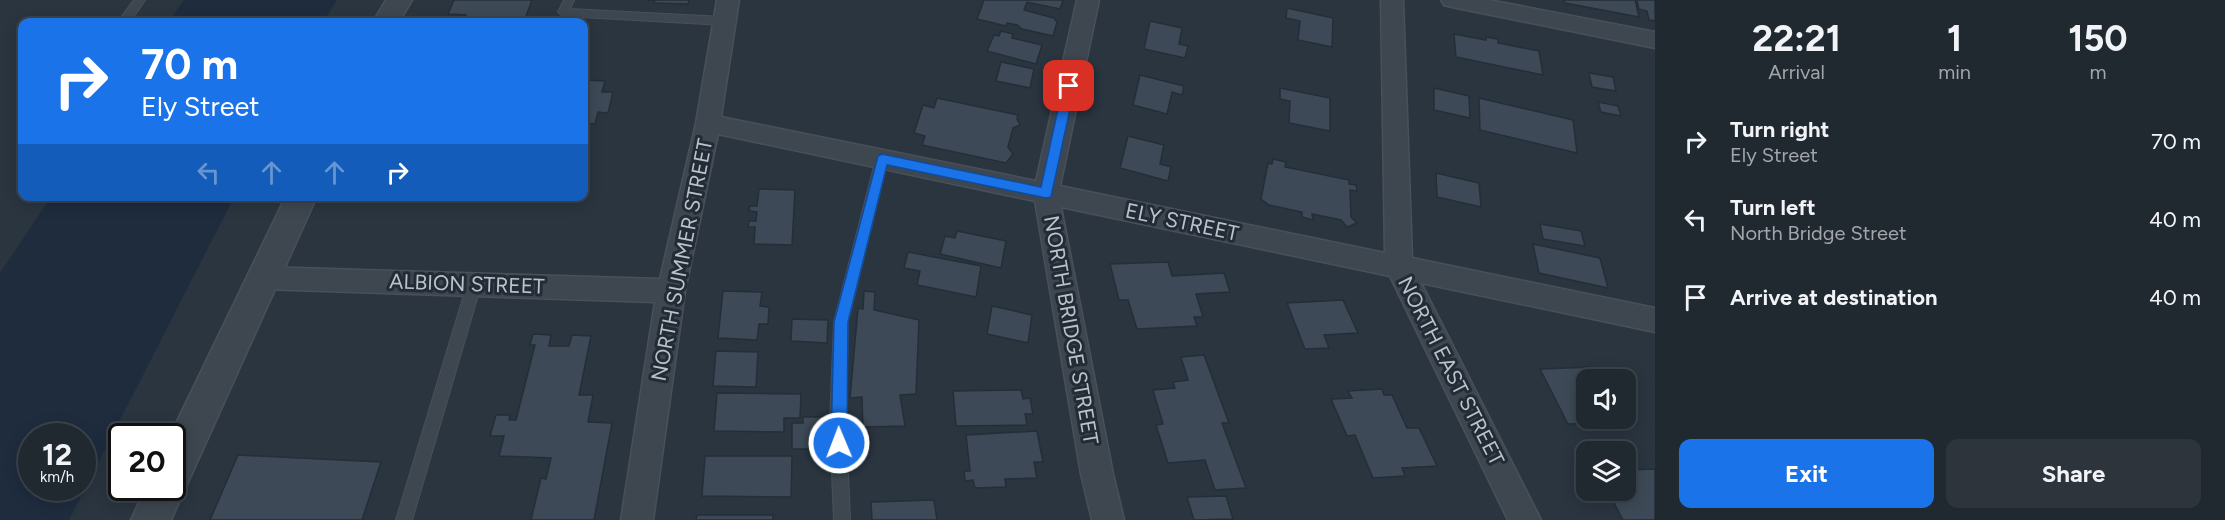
<!DOCTYPE html>
<html lang="en">
<head>
<meta charset="utf-8">
<style>
	body { margin:0; font-family:Figtree,sans-serif; background:#2d343c; color:#f1f3f6; height:100vh; display:flex; flex-direction:column; font-size:22px; white-space:nowrap }
	* { box-sizing:border-box; margin:0 }
	p { font-size:20px; color:#a2a6ab }
	.icon { flex:none; width:33px; height:33px; fill:none; stroke:currentColor; stroke-width:2; stroke-linecap:round; stroke-linejoin:round }
	.map { position:relative; flex:1; overflow:hidden }
	.panel { display:flex; flex-direction:column; background:#202830; width:570px }
	.panel>* { flex:none }
	.hud { position:absolute; left:18px; top:18px; width:570px; height:183px; border-radius:12px; box-shadow:0 3px 15px #0003,0 0 0 2px #3d444c; background:#1a73e8; color:#fff; overflow:hidden }
	.fabs { position:absolute; left:1576px; top:369px; display:grid; gap:12px }
	.fabs a { display:grid; place-items:center; width:60px; height:60px; border-radius:12px; background:#202830; box-shadow:0 3px 15px #0003,0 0 0 2px #3d444c; font-size:30px }
	.speed { position:absolute; left:18px; top:423px; display:flex; gap:12px; font-size:30px; font-weight:700; text-align:center }
	.speed>* { display:grid; place-content:center; width:78px; height:78px; border-radius:50%; background:#202830; box-shadow:0 3px 15px #0003,0 0 0 2px #3d444c; line-height:1 }
	.speed small { font-size:15px; font-weight:400 }
	.speed .limit { border:3px solid #111; border-radius:9px; background:#fff; color:#111 }
	.pin { position:absolute; display:grid; place-items:center; width:51px; height:51px; color:#fff; margin:-26px; border-radius:12px; box-shadow:0 3px 9px #0006 }
	.me { position:absolute; width:66px; margin:-33px; rotate:359deg; stroke-linejoin:round; filter:drop-shadow(0 0 4px #0008) }
	.turn { display:flex; align-items:center; gap:21px; height:126px; padding:0 24px; font-size:27px }
	.turn .icon { width:78px; height:78px; stroke-width:2.5 }
	.turn b { display:block; font-size:42px; line-height:51px }
	.lanes { display:flex; align-items:center; height:57px; padding:0 24px; background:#0003; justify-content:center; gap:30px; direction:ltr }
	.lanes .off { opacity:.35 }
	.eta { display:flex; justify-content:space-evenly; align-items:center; height:102px; text-align:center }
	.eta b { font-size:36px; font-weight:700; line-height:42px }
	.button { display:flex; gap:12px; margin-top:auto; padding:12px 24px }
	.button a { flex:1; height:69px; border-radius:12px; background:#1a73e8; color:#fff; font-size:24px; font-weight:700; line-height:69px; text-align:center }
	.button a+a { background:#2d343c; color:#f1f3f6 }
	ul { padding:0; list-style:none }
	li { display:flex; align-items:center; gap:18px; height:78px; padding:0 24px }
	li div { flex:1 }
	li b { display:block; font-size:22px }
	li em { font-style:normal }
	main { display:flex; flex:1; min-height:0 }
	.map>svg:first-child { display:block }
</style>
</head>
<body>
<main>
<div class="map">
<svg width="1655" height="520" viewBox="0 0 1655 520">
	<rect width="100%" height="100%" fill="#2a3540"/>
	<path fill="#1e2c3e" fill-rule="evenodd" d="M184,0H337L323,22H168Z
		M51,197H234L69,520H0V273ZM32,436H82V488H32Z"/>
	<path fill="#3d4956" stroke="#252e38" stroke-width="1.5" d="M454,0H532L524,22L498,21L499,19L465,18L466,15L448,14Z
		M646,0H689L688,4L654,3L655,0Z
		M984,0H1063L1060,9L1027,2L1024,10L1054,18L1057,22L1053,36L1022,29L1017,25L1007,23L1006,26L977,19Z
		M1564,0H1635L1639,17L1565,3Z
		M1637,0H1655V21L1649,20L1647,11L1639,9Z
		M1287,8L1333,18L1332,47L1298,40L1300,21L1286,18Z
		M1150,21L1182,28L1179,44L1188,46L1185,58L1144,49Z
		M1001,31L1013,34L1012,38L1042,45L1036,64L987,51L994,35L999,36Z
		M1454,34L1486,40V37L1498,39V43L1539,51L1543,75L1456,57Z
		M1001,62L1034,69L1030,88L996,81Z
		M1589,73L1613,77L1616,91L1592,87Z
		M1140,75L1184,86L1182,95L1172,92L1167,114L1133,105Z
		M584,80L605,81L602,92H613L608,113L598,112L595,124L584,123Z
		M1280,88L1330,98V131L1289,123L1290,101L1280,99Z
		M1434,88L1469,96L1470,118L1434,110Z
		M937,98L1018,115L1017,119L1020,125L1013,128L1008,147L1013,154L1006,163L922,145L925,136L914,133L923,105L934,108Z
		M1479,98L1573,120L1577,153L1480,130Z
		M1598,102L1618,106L1621,116L1601,112Z
		M1128,136L1164,145L1160,164L1171,167L1168,181L1120,168Z
		M1273,159L1286,162L1285,167L1349,180V184L1356,185L1357,191L1350,190L1351,217L1357,223L1347,227L1341,220L1312,214L1313,220L1302,217V212L1269,205L1261,199L1268,163L1272,164Z
		M1436,173L1479,183L1481,207L1437,197Z
		M759,189L795,190L792,245L754,244L755,227H748L749,221H756L757,212L749,211L750,206H757Z
		M1540,224L1581,231L1585,246L1543,239Z
		M957,231L1006,241L1001,268L940,254L945,236L955,238Z
		M1533,244L1600,258L1608,288L1539,273Z
		M908,252L981,266L976,297L917,285L920,271L904,268Z
		M1168,262L1172,276L1224,273L1230,292L1196,294L1203,317H1194L1197,326L1137,329L1128,300H1119L1110,264Z
		M723,291L762,292L760,306L769,307L768,324H759L757,340L718,338Z
		M864,291L875,292L874,310L919,320L916,394L900,395L905,426L863,427L862,397L850,398L858,308L863,309Z
		M1343,300L1358,333L1324,335L1329,348L1305,349L1287,303Z
		M992,306L1032,315L1028,343L987,334Z
		M792,319L828,320L827,343L791,341Z
		M533,334L551,335L549,346H569L572,335L591,336L579,395H593L588,422L612,423L594,520H531L541,478L546,479L551,458L499,456L504,436H490L496,415H510L509,420H516L535,345H530Z
		M716,351L758,352L756,387L713,386Z
		M1204,355L1229,423H1222L1246,488L1215,490L1205,460L1168,463L1156,425L1163,424L1153,390L1175,388L1173,382L1188,380L1181,357Z
		M1593,367L1600,380H1587V418H1610L1612,422L1568,424L1540,369Z
		M1382,389L1384,395H1392L1407,428H1419L1437,466L1402,468L1405,476L1373,478L1355,435L1347,436L1331,399L1352,398L1348,391Z
		M1021,390L1023,399L1030,398L1033,414H1025L1027,425L956,426L953,391Z
		M717,393L801,394L800,418H784V432L714,431Z
		M803,417H826V449H792V423H803Z
		M1037,431L1043,462H1034L1037,478L1005,479L1006,487L975,488L973,480L965,481L964,471H970L966,435Z
		M238,455L381,462L362,520H210Z
		M705,456H792L791,497L702,496Z
		M1655,469V520H1623L1607,490H1626V470Z
		M1226,496L1233,519L1194,520L1187,497Z
		M934,500L937,520H872L871,502Z
		M697,515H773V520H696Z"/>
	<g fill="none" stroke-linecap="round" stroke-linejoin="round">
		<defs>
			<path id="service" d="M134,0H145L132,19H124L122,16Z
				M564,0H574L570,9L724,17L730,21L724,25L563,16L558,12Z
				M882,154L888,159L848,322L846,424L850,520H834L830,424L834,322L876,159Z
				M474,279L479,281L481,285L412,520H396L467,285L469,281Z"/>
			<path id="minor" d="M717,0H739L721,117L1036,181L1077,0H1099L1060,186L1385,253L1381,0H1403L1412,258L1655,308V332L1421,283L1541,520H1508L1390,276L1061,207L1113,474L1124,520H1092L1081,474L1035,201L718,134L685,291L653,520H621L655,302L263,289L253,286L249,278L253,270L263,267L660,279L696,123Z
				M1441,0H1489L1655,32V48L1452,7L1444,5Z"/>
			<path id="tertiary" d="M386,0H412L399,22H373Z
				M286,196H317L171,520H131L146,488H172V436H170Z"/>
		</defs>
		<use href="#service" stroke="#48505a" stroke-width="2"/>
		<use href="#minor" stroke="#48505a" stroke-width="3"/>
		<use href="#tertiary" stroke="#48505a" stroke-width="3"/>
		<use href="#service" fill="#3e4750" fill-rule="evenodd"/>
		<use href="#minor" fill="#3e4750" fill-rule="evenodd"/>
		<use href="#tertiary" fill="#3e4750" fill-rule="evenodd"/>
	</g>
	<path fill="#1a73e8" stroke="#114b97" stroke-width="1.5" d="M1069,82L1075,86L1051,197L1046,198L887,165L848,322L847,443L844,448L839,450L833,448L831,443L834,322L878,156L882,154L1041,187L1063,86Z"/>
	<g text-anchor="middle" stroke-width="6" stroke-linejoin="round" paint-order="stroke">
		<g font-size="21" fill="#bbc2ca" stroke="#232c36">
			<text transform="translate(1182 222) rotate(12)" y="7">ELY STREET</text>
			<text transform="translate(682 260) rotate(-79)" y="7">NORTH SUMMER STREET</text>
			<text transform="translate(467 284) rotate(2)" y="7">ALBION STREET</text>
			<text transform="translate(1071 330) rotate(80)" y="7">NORTH BRIDGE STREET</text>
			<text transform="translate(1451 371) rotate(63)" y="7">NORTH EAST STREET</text>
		</g>
	</g>
</svg>
<div class="fabs">
<a><svg class="icon" aria-label="sound" viewBox="0 0 24 24"><path d="M4 9h4l5-4v14l-5-4H4zM17 9q2 3 0 6"/></svg></a>
<a><svg class="icon" aria-label="layers" viewBox="0 0 24 24"><path d="M12 4l9 5-9 5-9-5zM3 14l9 5 9-5"/></svg></a>
</div>
<div class="speed"><div>12<small>km/h</small></div><div class="limit">20</div></div>
<div class="pin" style="left:1069px;top:86px;background:#d93025"><svg class="icon" aria-label="arrive" viewBox="0 0 24 24"><path d="M6 21V4h12l-3 4 3 4H6"/></svg></div>
<svg class="me" style="left:839px;top:443px" viewBox="-20 -20 40 40"><circle r="17" fill="#1a73e8" stroke="#fff" stroke-width="3"/><path d="M0-11L8 9 0 5-8 9z" fill="#fff"/></svg>
<div class="hud">
<div class="turn"><svg class="icon" aria-label="right" viewBox="0 0 24 24"><path d="M7 20v-9h11M14 6l5 5-5 5"/></svg><div><b>70 m</b>Ely Street</div></div>
<div class="lanes"><svg class="icon off" aria-label="left" viewBox="0 0 24 24"><path d="M17 20v-9H6M10 6l-5 5 5 5"/></svg><svg class="icon off" aria-label="ahead" viewBox="0 0 24 24"><path d="M12 20V5M6 11l6-6 6 6"/></svg><svg class="icon off" aria-label="ahead" viewBox="0 0 24 24"><path d="M12 20V5M6 11l6-6 6 6"/></svg><svg class="icon" aria-label="right" viewBox="0 0 24 24"><path d="M7 20v-9h11M14 6l5 5-5 5"/></svg></div>
</div>
</div>
<section class="panel">
<div class="eta">
<div><b>22:21</b><p>Arrival</p></div>
<div><b>1</b><p>min</p></div>
<div><b>150</b><p>m</p></div>
</div>
<ul>
<li><svg class="icon" aria-label="right" viewBox="0 0 24 24"><path d="M7 20v-9h11M14 6l5 5-5 5"/></svg><div><b>Turn right</b><p>Ely Street</p></div><em>70 m</em></li>
<li><svg class="icon" aria-label="left" viewBox="0 0 24 24"><path d="M17 20v-9H6M10 6l-5 5 5 5"/></svg><div><b>Turn left</b><p>North Bridge Street</p></div><em>40 m</em></li>
<li><svg class="icon" aria-label="arrive" viewBox="0 0 24 24"><path d="M6 21V4h12l-3 4 3 4H6"/></svg><div><b>Arrive at destination</b></div><em>40 m</em></li>
</ul>
<div class="button"><a>Exit</a><a>Share</a></div>
</section>
</main>
</body>
</html>
